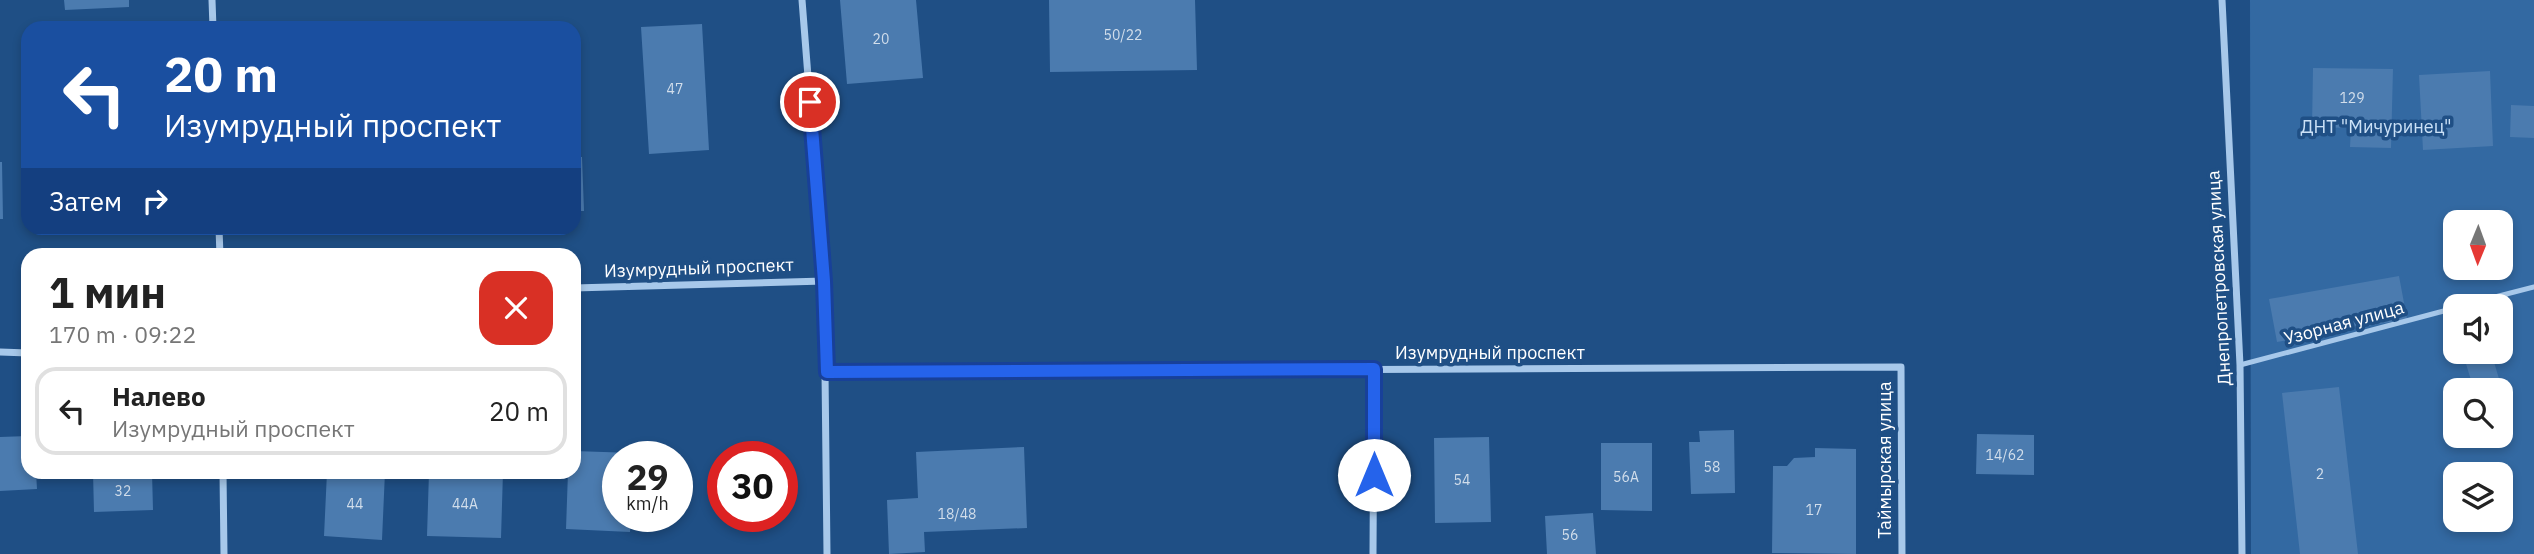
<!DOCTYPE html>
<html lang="ru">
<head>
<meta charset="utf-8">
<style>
	body { margin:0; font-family:"IBM Plex Sans",sans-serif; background:#f2f2f2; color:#222; height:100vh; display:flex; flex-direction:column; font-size:26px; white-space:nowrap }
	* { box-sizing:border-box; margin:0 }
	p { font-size:23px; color:#767676 }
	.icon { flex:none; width:38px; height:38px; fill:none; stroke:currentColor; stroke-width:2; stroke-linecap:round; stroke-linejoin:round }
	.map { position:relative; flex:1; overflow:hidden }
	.drawer { position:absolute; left:21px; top:248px; width:560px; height:231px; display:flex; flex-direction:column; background:#fff; border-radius:21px; box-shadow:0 4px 10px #0003 }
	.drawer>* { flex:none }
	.top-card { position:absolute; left:21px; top:21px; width:560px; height:214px; border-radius:21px; box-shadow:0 4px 10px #0003; background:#1a4fa0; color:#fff; overflow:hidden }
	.needle { width:46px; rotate:181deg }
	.fabs { position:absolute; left:2443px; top:210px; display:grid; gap:14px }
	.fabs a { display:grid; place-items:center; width:70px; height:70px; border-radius:14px; background:#fff; box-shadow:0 4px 10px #0003; font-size:35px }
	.speed { position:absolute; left:602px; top:441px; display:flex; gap:14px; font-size:35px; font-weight:700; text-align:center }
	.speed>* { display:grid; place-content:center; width:91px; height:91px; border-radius:50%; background:#fff; box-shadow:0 4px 10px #0003; line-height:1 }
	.speed small { font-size:18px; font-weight:400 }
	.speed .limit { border:10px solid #d22; background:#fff; color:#111 }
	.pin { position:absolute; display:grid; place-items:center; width:60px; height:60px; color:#fff; margin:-30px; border:4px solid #fff; border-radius:50%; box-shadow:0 2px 7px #0007 }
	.me { position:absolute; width:77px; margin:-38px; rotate:0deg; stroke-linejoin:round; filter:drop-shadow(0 0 5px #0008) }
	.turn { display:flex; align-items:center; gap:24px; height:147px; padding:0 28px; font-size:32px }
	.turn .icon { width:91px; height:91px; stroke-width:2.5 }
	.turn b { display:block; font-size:49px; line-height:60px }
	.then { display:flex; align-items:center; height:66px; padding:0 28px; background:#0003; gap:14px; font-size:26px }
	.round { display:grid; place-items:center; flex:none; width:74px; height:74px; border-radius:21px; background:#f2f2f2 }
	.overview { display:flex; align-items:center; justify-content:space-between; height:119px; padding:0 28px }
	h1 { font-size:42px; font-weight:700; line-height:52px }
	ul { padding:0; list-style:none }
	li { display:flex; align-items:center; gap:21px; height:88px; margin:0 14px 10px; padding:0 14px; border:4px solid #e0e0e0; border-radius:21px }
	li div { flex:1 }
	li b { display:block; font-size:26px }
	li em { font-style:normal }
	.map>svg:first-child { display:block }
</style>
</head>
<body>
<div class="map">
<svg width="2534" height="554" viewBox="0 0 2534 554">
	<rect width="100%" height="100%" fill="#1f4f85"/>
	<path fill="#3369a2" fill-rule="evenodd" d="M2250,0H2534V554H2251ZM2455,222H2501V268H2455ZM2455,306H2501V352H2455ZM2455,390H2501V436H2455ZM2455,474H2501V520H2455Z"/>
	<path fill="#4b7baf" d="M64,0H129V7L65,10Z
		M840,0H916L923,78L847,84Z
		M1049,0H1195L1197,70L1050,72Z
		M702,24L709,150L649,154L641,27Z
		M2313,68L2393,69L2391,148L2350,147L2351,128L2312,127Z
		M2490,71L2493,146L2423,150L2419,75Z
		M2511,105L2534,106V138L2510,137Z
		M574,157H582L584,211H574Z
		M0,162H2L3,219H0Z
		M2399,276L2407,319L2277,342L2269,299Z
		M2471,352H2491L2500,382L2474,390L2463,354Z
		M2339,387L2358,554H2300L2282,393Z
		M1734,430L1735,493L1691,494L1689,442H1700L1699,431Z
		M1977,434L2034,435V475L1976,474Z
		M28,436V472H36L37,489L0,491V437Z
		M1489,437L1491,522L1435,523L1434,438Z
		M1601,443H1652V511L1601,510Z
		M1024,447L1027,528L924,532L925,552L889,554L887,500L918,498L916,452Z
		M1815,448L1856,449V554L1772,553L1773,466H1787L1794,458L1815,457Z
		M574,451L633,453V457H618V516H631L630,532L566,529L568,472H574Z
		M93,472H152L153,510L94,512Z
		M327,472H385L382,540L324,536Z
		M429,472H503L501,538L427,536Z
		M1593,513L1596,554H1547L1545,516Z"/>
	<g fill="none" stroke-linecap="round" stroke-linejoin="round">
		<path stroke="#a7c8ea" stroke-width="5" d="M2460,306L2534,287
			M2240,365L2455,308"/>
		<path stroke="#a7c8ea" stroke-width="7" d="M212,0L213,28
			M802,0L824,281L827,554
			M2222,0L2240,365L2242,554
			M219,228L220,256
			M574,288L824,281
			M0,352L28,353
			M827,372L1901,367L1902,554
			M223,472L224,554
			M1373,554L1374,369"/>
	</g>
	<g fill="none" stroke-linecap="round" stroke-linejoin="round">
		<defs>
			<path id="route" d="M810,102L824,281L827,372L1374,369V475"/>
		</defs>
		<use href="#route" stroke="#184099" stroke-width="18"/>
		<use href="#route" stroke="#2563eb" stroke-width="12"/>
	</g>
	<g text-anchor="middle" stroke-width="7" stroke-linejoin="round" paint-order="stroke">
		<g font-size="14" fill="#d2deeb">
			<text x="1123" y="40">50/22</text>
			<text x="881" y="44">20</text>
			<text x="675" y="94">47</text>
			<text x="2352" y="103">129</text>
			<text x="2005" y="460">14/62</text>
			<text x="1712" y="472">58</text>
			<text x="2320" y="479">2</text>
			<text x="1626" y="482">56А</text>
			<text x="1462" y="485">54</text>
			<text x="123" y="496">32</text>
			<text x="355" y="509">44</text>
			<text x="465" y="509">44А</text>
			<text x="1814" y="515">17</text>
			<text x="957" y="519">18/48</text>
			<text x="1570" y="540">56</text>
		</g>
		<g font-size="18" fill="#cbe1f7" stroke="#1f4f85">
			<text x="2376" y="133">ДНТ "Мичуринец"</text>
		</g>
		<g font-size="18" fill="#fff" stroke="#1f4f85">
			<text transform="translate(699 268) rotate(-2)" y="6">Изумрудный проспект</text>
			<text transform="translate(2219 278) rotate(-93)" y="6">Днепропетровская улица</text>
			<text transform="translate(2344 323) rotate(-15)" y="6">Узорная улица</text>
			<text x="1490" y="359">Изумрудный проспект</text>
			<text transform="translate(1885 460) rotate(-90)" y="6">Таймырская улица</text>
		</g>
	</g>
</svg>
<div class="fabs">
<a><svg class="needle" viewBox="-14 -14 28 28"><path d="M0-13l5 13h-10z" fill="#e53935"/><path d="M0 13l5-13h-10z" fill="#767676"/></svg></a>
<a><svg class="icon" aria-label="sound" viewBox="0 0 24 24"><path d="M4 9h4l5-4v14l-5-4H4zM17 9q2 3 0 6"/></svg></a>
<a><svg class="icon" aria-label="search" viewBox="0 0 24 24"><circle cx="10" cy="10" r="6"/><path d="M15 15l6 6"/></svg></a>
<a><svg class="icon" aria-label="layers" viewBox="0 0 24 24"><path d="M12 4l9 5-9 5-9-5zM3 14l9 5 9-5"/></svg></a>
</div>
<div class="speed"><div>29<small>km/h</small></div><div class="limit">30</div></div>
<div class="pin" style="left:810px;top:102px;background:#d93025"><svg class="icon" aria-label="arrive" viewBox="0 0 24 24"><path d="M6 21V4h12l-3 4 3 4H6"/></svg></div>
<svg class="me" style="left:1374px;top:475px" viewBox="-20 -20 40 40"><circle r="19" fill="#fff"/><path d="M0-13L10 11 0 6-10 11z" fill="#2563eb"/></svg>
<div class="top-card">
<div class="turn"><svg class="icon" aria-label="left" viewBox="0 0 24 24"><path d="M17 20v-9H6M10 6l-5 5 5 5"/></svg><div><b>20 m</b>Изумрудный проспект</div></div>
<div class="then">Затем<svg class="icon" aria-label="right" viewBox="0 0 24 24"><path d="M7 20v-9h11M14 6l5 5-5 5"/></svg></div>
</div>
<section class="drawer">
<div class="overview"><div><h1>1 мин</h1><p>170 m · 09:22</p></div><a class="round" style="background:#d93025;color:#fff"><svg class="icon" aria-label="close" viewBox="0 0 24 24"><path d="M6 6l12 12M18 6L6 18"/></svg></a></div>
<ul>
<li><svg class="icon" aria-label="left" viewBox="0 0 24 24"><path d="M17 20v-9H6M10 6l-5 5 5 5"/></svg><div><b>Налево</b><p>Изумрудный проспект</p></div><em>20 m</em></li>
</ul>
</section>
</div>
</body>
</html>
